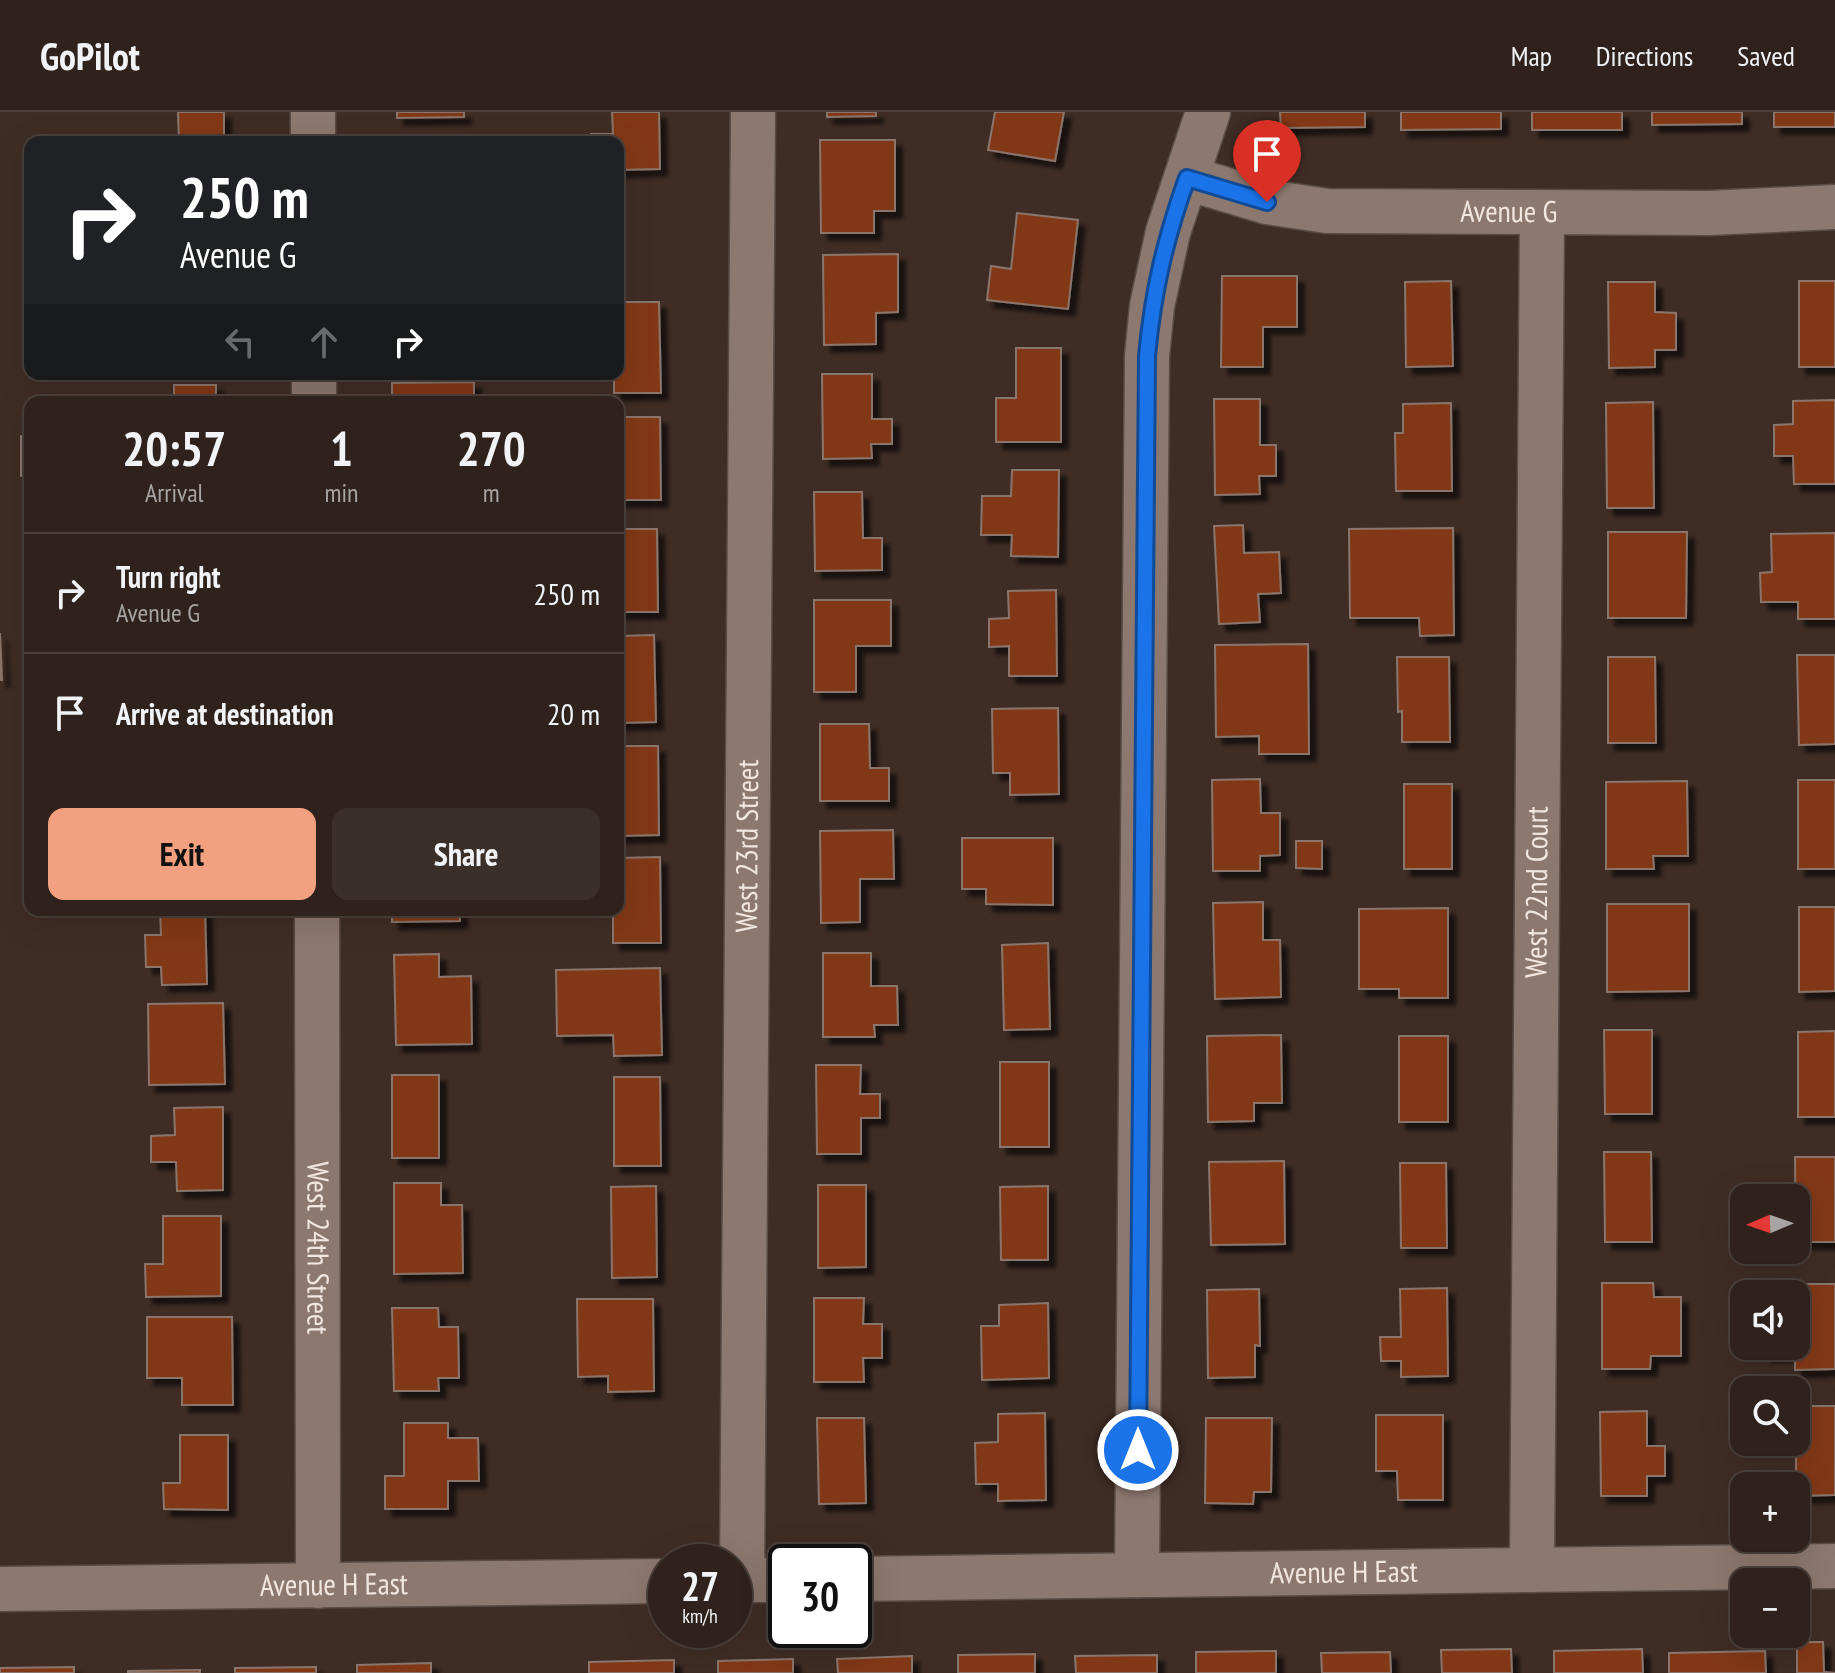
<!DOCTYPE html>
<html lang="en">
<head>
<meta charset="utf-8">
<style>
	body { margin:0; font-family:"PT Sans Narrow",sans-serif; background:#3b2f29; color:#f1f3f6; height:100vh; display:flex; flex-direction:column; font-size:30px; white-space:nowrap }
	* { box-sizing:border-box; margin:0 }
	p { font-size:26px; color:#a7a4a3 }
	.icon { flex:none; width:44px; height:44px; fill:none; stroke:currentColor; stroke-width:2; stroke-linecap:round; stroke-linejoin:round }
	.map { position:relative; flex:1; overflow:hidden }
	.side { position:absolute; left:24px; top:284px; width:600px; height:520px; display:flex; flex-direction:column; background:#2f221c; border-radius:16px; box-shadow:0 8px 32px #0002,0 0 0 2px #4a3f3b }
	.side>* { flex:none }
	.top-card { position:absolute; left:24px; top:24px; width:600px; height:244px; border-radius:16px; box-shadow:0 8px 32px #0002,0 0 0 2px #4a3f3b; background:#202124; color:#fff; overflow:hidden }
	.needle { width:52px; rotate:268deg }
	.buttons { position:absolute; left:1730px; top:1072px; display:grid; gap:16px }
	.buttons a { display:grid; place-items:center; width:80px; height:80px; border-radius:16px; background:#2f221c; box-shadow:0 8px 32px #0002,0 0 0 2px #4a3f3b; font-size:40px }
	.speed { position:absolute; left:648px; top:1432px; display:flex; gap:16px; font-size:40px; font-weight:700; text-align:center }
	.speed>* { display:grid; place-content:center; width:104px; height:104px; border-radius:50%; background:#2f221c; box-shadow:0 8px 32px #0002,0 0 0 2px #4a3f3b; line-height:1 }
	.speed small { font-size:20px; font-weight:400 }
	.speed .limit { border:4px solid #111; border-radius:12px; background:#fff; color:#111 }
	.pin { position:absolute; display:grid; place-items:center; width:68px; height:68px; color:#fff; margin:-82px -34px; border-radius:50% 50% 50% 0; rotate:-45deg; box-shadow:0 0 8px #0007 }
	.pin .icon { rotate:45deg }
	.me { position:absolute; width:88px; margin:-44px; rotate:0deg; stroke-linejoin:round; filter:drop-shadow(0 0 6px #0008) }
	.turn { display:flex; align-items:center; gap:28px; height:168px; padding:0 24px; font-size:36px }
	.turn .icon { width:104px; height:104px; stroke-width:2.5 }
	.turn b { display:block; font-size:56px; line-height:68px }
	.lanes { display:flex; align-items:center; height:76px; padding:0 24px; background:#0003; justify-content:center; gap:40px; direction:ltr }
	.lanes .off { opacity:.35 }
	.eta { display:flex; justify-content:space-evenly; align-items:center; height:136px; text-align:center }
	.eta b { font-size:48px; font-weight:800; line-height:56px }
	.primary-button { display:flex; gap:16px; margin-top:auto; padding:16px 24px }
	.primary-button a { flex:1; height:92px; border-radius:16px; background:#f2a07f; color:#111; font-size:32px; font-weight:800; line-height:92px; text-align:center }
	.primary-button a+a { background:#3b2f29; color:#f1f3f6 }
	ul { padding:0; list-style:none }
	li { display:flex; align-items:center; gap:24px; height:120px; padding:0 24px; border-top:2px solid #4a3f3b }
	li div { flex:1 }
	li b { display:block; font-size:30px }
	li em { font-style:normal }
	header { display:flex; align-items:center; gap:48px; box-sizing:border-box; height:112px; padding:0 40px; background:#2f221c; border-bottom:2px solid #4a3f3b }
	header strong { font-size:38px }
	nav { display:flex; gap:44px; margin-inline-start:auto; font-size:28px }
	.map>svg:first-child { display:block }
</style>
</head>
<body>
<header>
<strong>GoPilot</strong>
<nav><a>Map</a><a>Directions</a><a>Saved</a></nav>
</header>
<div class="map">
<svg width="1835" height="1561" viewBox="0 0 1835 1561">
	<defs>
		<filter id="shadow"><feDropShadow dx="7" dy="7" stdDeviation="2" flood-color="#0009"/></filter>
	</defs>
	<rect width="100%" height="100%" fill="#3f2d25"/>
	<path fill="#823814" stroke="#8a756c" stroke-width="2" filter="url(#shadow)" d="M178,0H224V30H179Z
		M397,0H464V5L397,6Z
		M612,0H659L660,57L618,58V30H591V22H613Z
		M827,0H876V4L827,5Z
		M995,0H1064L1055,49L988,38Z
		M1280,0H1365V15L1281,16Z
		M1401,0H1501V17L1401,18Z
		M1532,0H1622V18H1532Z
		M1652,0H1742V12L1652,13Z
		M1774,0H1835V15H1774Z
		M820,28H895V99H874V121H821Z
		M1017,101L1078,108L1068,197L987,188L991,154L1011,157Z
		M898,142V200L876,201V232L824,233L823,143Z
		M1222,164H1297V215H1263V255H1221Z
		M1451,169L1453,254L1406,255L1405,170Z
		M1799,169H1835V255H1799Z
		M1608,170H1655V200L1676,201V238H1655V255L1609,256Z
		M618,190H659L661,281H614V262H618Z
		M1016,236H1061V330H996V286H1016Z
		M822,262H872V307H892V332H871L872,346L823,347Z
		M474,270V290H392V271Z
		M174,273H216V290H174Z
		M1214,287H1260V333H1276V364H1259L1260,382L1215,383Z
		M1835,288V372H1794L1793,344H1774V313L1793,312V289Z
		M1653,290L1654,396H1607L1606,291Z
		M1451,291L1452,379H1396L1395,321H1403V292Z
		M618,305H660L661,388H618Z
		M21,324H30V363L21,364Z
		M1012,358H1059L1058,445L1011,444L1012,423H981L982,384H1011Z
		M814,380H862L863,426H882V458L815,459Z
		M1243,413L1244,441L1279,440L1281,481L1258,482L1260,510L1219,512L1214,414Z
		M1453,416L1454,523L1420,524L1419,506H1350L1349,417Z
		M618,417H657L658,500H618Z
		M1608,420H1687L1686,506H1608Z
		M1835,421V507H1798V490H1761L1760,461L1772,460L1771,422Z
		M1056,478L1057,564H1009V534L989,535V507L1009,506L1008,479Z
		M814,488H891V534H856V580H814Z
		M0,521L2,568H0Z
		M654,523L656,610L618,611V524Z
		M1308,532L1309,642H1259V624L1216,625L1215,533Z
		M1797,543H1835V632L1799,633Z
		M1397,545H1449L1450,630H1402V599L1398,600Z
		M1608,545H1655L1656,631H1608Z
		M1058,596L1059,682L1010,683V661H993L992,597Z
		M820,612H869L870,656H889V689H820Z
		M618,634H658L659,723L618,724Z
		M1260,667L1261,701H1280V743L1260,744V759H1213L1212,668Z
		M1798,668H1835V757H1798Z
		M1687,669L1688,744H1653L1654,757H1606V670Z
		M1404,672H1452V757H1404Z
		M893,718L894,767H860V810L821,811L820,719Z
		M962,726H1053V793L986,792V777H962Z
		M1296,729H1322V757L1296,756Z
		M660,745L661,831H613V798H618V746Z
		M1263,790V828H1280L1281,885L1215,887L1213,791Z
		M1607,792H1689V879L1607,880Z
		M1799,795H1835V879L1799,880Z
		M1448,796V886H1399V877H1359V797Z
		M160,798H205L207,872L162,873L161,855H146L145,823H161Z
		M392,798H460V809L392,810Z
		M1048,831L1050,917L1004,918L1002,833Z
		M823,841H871V874H897L898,913H874L875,925H823Z
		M439,842V865L471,864L472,932L396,933L394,843Z
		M660,856L662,943L614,944L613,923L557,924L556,858Z
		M223,891L225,972L149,973L148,892Z
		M1604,918H1652V1002H1605Z
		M1835,919V1005H1798V920Z
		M1281,923L1282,991H1254V1009L1208,1010L1207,924Z
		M1399,924H1448V1010H1399Z
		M1000,950H1049V1035H1000Z
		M816,953H861L860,982H880V1006H861V1042H817Z
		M392,963H439V1046H392Z
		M614,965H660L661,1054H614Z
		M223,995V1078L177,1079L176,1050H151V1024L175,1023L174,996Z
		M1604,1040H1651L1652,1130H1605Z
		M1795,1045H1835V1130H1796Z
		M1284,1049L1285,1132L1211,1133L1209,1050Z
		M1400,1051H1446L1447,1136H1401Z
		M394,1071H441V1093H462L463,1161L394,1162Z
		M818,1073H866V1155L818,1156Z
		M656,1074L657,1165L612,1166L611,1075Z
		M1048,1074V1148H1001L1000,1075Z
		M163,1104H221V1184L146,1185L145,1152H163Z
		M1602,1171H1653L1654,1185H1681V1244H1651L1650,1257H1602Z
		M1796,1172H1835V1257L1795,1258V1242L1764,1243V1234H1796Z
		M1447,1176L1448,1264L1401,1265V1249H1381L1380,1225H1401L1400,1177Z
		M1259,1177L1260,1234L1255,1233V1265L1208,1266L1207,1178Z
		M814,1186H864L863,1212H882V1246H863L864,1270H814Z
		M577,1187H653L654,1279L608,1280V1264L578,1265Z
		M1048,1191L1049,1266L982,1268L981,1214H999V1193Z
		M392,1196H438L439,1215H458L459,1266H438L439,1279H394Z
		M147,1205H232L233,1293H182V1266H147Z
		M1796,1294H1835V1383L1796,1384Z
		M1647,1299V1334H1665V1364H1647V1384H1601L1600,1300Z
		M1045,1301L1046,1388L998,1389V1372H976L975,1331L998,1330V1302Z
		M1376,1303H1443V1388H1398L1397,1359H1376Z
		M817,1306H864L866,1391L819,1392Z
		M1206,1306H1272L1271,1380H1254L1253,1392L1205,1391Z
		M404,1311H448V1326H478L479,1369H448V1397H385V1364H404Z
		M180,1323H228V1398L164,1397L163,1371H180Z
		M1797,1530H1823L1824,1560L1835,1561H1797Z
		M1511,1537L1512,1561H1442L1441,1538Z
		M1642,1537L1643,1561H1554V1539Z
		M1276,1539V1561H1196V1540Z
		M1765,1539L1766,1561H1669V1541Z
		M1390,1540L1391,1561H1322L1321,1541Z
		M1035,1542V1561H958V1543Z
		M1157,1543V1561H1076L1075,1544Z
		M912,1544V1561H838L837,1547Z
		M793,1547V1561H718V1549Z
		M674,1548V1561H589V1550Z
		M431,1551V1561H357V1553Z
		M74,1555V1561H0V1556Z
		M316,1555V1561H235V1556Z
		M200,1558V1561H128V1559Z"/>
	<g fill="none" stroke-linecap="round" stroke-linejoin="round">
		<defs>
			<g id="minor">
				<path d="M313,0V30"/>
				<path id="s1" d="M1187,66L1267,90L1327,99L1709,101L1835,95"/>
				<path d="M314,262V290"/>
				<path id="s2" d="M317,798L318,1474"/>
				<path id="s3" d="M1532,1458L1542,102"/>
				<path d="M1137,1463L1147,244L1152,194L1168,120L1208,0"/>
				<path id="s4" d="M854,1467L1835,1454"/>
				<path d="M734,1468H786"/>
				<path id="s5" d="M742,1468L753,0"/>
				<path id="s6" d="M0,1477L666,1469"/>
			</g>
		</defs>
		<use href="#minor" stroke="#5a4b45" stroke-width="47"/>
		<use href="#minor" stroke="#8d786f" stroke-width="44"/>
	</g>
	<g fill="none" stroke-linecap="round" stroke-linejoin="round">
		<defs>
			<path id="route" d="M1138,1338L1147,244C1153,179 1165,128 1187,66L1267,90"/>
		</defs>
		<use href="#route" stroke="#114b97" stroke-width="20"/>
		<use href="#route" stroke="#1a73e8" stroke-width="14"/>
	</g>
	<g text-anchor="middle" stroke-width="6" stroke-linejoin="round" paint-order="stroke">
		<g font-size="30" fill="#f2e6e1" stroke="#34231c">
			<text dy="10" stroke="none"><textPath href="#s1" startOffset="326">Avenue G</textPath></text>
			<text dy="10" stroke="none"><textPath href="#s5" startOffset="734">West 23rd Street</textPath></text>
			<text dy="10" stroke="none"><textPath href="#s3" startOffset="678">West 22nd Court</textPath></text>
			<text dy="10" stroke="none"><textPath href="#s2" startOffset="338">West 24th Street</textPath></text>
			<text dy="10" stroke="none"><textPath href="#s4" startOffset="490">Avenue H East</textPath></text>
			<text dy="10" stroke="none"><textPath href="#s6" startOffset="334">Avenue H East</textPath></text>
		</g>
	</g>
</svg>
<div class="buttons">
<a><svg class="needle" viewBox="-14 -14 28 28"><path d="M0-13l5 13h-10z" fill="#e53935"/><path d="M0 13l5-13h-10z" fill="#a7a4a3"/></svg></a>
<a><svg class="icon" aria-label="sound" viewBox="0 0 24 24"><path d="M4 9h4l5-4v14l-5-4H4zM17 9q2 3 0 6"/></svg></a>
<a><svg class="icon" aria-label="search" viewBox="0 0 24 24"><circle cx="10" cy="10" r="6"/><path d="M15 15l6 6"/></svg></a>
<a>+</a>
<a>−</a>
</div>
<div class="speed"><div>27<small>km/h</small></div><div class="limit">30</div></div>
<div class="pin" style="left:1267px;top:90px;background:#d93025"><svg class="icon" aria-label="arrive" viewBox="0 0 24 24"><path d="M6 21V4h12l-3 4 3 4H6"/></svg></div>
<svg class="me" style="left:1138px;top:1338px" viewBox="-20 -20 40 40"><circle r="17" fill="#1a73e8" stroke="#fff" stroke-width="3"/><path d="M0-11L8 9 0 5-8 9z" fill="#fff"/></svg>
<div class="top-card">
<div class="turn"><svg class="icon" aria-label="right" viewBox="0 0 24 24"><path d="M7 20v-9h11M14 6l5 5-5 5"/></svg><div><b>250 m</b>Avenue G</div></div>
<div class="lanes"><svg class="icon off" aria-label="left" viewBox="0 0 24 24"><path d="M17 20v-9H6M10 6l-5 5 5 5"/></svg><svg class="icon off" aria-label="ahead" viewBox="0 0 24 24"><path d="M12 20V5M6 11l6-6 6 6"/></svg><svg class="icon" aria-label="right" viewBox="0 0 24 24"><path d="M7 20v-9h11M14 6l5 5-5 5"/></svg></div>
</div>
<section class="side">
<div class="eta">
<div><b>20:57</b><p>Arrival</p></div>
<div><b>1</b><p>min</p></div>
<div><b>270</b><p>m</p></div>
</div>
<ul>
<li><svg class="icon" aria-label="right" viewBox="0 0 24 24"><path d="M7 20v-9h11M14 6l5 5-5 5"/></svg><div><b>Turn right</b><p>Avenue G</p></div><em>250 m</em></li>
<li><svg class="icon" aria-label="arrive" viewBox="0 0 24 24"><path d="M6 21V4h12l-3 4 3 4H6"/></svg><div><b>Arrive at destination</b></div><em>20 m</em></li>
</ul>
<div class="primary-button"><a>Exit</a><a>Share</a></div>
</section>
</div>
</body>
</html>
